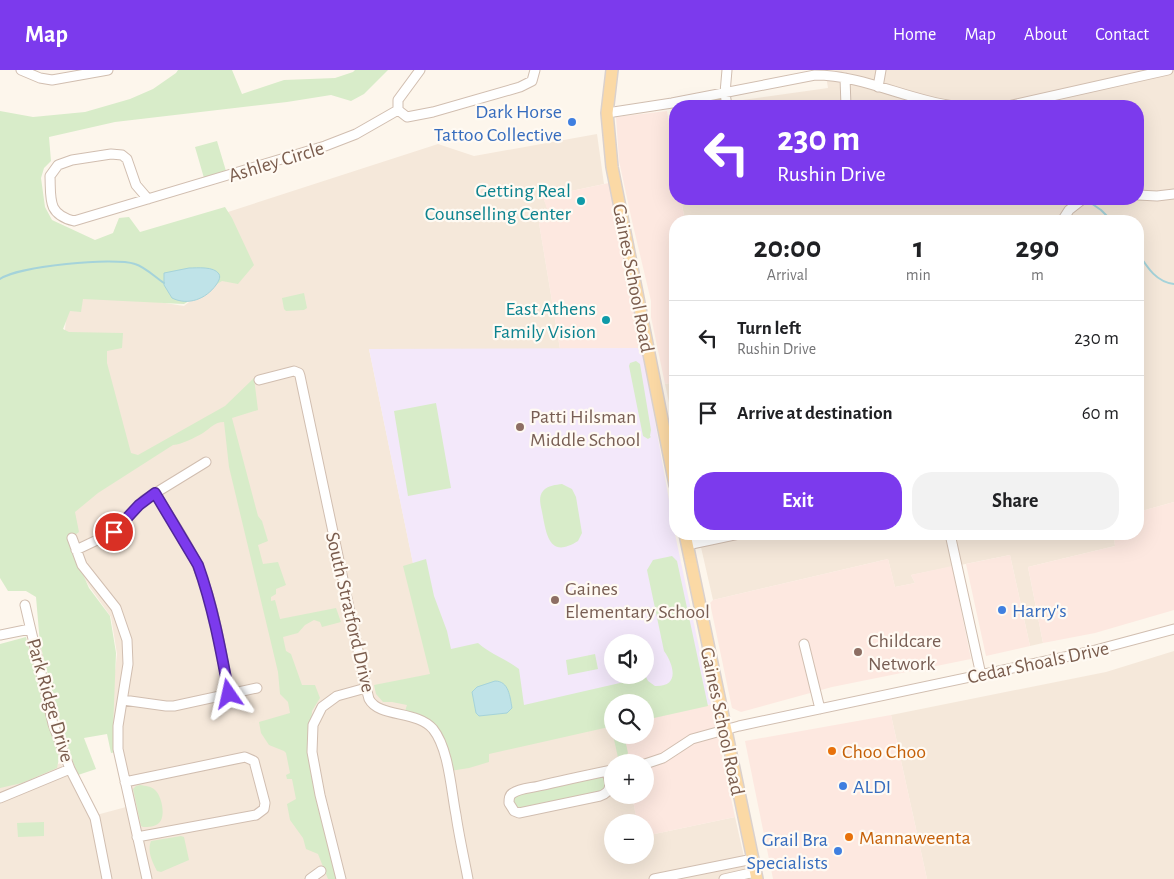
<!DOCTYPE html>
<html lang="en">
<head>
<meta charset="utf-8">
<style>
	body { margin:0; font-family:"Alegreya Sans",sans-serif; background:#f2f2f2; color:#202124; height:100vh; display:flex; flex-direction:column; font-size:19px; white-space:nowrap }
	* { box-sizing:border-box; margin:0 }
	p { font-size:16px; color:#757577 }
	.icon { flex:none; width:28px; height:28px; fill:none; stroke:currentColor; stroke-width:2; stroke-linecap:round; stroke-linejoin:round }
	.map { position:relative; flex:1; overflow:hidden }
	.details { position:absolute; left:669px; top:145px; width:475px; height:325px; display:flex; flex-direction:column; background:#fff; border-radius:20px; box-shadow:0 5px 20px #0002 }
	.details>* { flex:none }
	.hud { position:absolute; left:669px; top:30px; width:475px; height:105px; border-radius:20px; box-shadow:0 5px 20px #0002; background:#7c3aed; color:#fff; overflow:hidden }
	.fabs { position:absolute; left:604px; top:564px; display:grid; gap:10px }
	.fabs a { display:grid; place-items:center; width:50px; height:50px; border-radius:50%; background:#fff; box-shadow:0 5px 20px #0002; font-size:25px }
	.pin { position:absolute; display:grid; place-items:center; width:42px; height:42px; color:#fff; margin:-21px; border:2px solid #fff; border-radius:50%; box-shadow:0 1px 5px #0007 }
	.me { position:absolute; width:55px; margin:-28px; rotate:349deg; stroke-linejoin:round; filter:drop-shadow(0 0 4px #0008) }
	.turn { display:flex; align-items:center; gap:18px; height:105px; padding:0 25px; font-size:22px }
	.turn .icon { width:65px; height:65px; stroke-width:2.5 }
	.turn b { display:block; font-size:35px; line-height:42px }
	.eta { display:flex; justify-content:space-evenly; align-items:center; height:85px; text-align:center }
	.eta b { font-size:30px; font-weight:700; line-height:35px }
	.primary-button { display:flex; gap:10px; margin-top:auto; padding:10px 25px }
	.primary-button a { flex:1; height:58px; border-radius:20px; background:#7c3aed; color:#fff; font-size:20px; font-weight:700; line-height:58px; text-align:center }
	.primary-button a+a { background:#f2f2f2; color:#202124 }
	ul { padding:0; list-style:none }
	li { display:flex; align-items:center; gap:15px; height:75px; padding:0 25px; border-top:1px solid #e0e0e0 }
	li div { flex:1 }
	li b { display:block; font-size:19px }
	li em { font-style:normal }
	header { display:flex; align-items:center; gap:30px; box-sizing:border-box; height:70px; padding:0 25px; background:#7c3aed; color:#fff }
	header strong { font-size:24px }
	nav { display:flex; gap:28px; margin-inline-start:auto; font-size:18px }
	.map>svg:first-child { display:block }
</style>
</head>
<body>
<header>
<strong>Map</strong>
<nav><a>Home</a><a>Map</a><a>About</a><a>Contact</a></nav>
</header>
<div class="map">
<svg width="1174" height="809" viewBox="0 0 1174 809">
	<rect width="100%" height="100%" fill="#fdf6ec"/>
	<path fill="#f5e8da" d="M825,0H1174V432L1138,442V151H685L681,129H1138V36H700L828,18Z
		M597,64L604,114L543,127L550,145L539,153L560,279H369L453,688L612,656V665H620L625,692H612V725H632L637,752H612V785H645V766L735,747L749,809H0V716L61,693L89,747L126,737L115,687L111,639L117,584L111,547L89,516L72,487L64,270L69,218L184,236L225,204L228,142L438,74L474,86Z
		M675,312V361L665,314Z
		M698,464H1132L1114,468L1115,476L1028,497L1043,573L1030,576L1010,485L911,505L915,513L895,517L888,489L713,530Z
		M1174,581V809H927L891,645L1106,602Z"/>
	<path fill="#fde8e0" d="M667,41L675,91V129H681L685,151H675V312L665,314L651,247V231L632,151L619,91L616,47Z
		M609,113L642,278L560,279L539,153L549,145L543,127Z
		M1174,432V540L1095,563L1043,573L1028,497L1115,476L1114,468L1138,464V442Z
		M1010,485L1030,576L986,586L966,494Z
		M888,489L895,517L915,513L911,505L952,496L971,589L832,617L741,642L732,638L710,533L713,530Z
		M711,634L735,747L645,766V752H637L632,725H645V692H625L620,665H645V649Z
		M891,645L927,809H773L745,671Z"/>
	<path fill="#f3e8fa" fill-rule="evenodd" d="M642,278L675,464L711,634L645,649V632H612L453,689L369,279ZM612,572H645V605H612Z"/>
	<path fill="#d8ecc9" d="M178,0H232L242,24L284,10L335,8L353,2L355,0H388L364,24L351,31L331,25L287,32L115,52L49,67L51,91L44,98L41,108L45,137L52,150L95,170L113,163L119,148L129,147L140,162L225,137L232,148L254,195L238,214L222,211L184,234L83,229L81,242L70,241L63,259L69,262L123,263L122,278L107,281V293L131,383L138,385L225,336L254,308L258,340L232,348L258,446L262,451L268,471L258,475L263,494L278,492L286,515L276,519V524L271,527V531L275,530L280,549L336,538L341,552L322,557L320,552L314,550L305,555L298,563L283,567L286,581L291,584L302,615H315L320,628L312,641L310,668L323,750L336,809H328L318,784L306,779L303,768L290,750L287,734L296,729L292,709H287L286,705L290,703L286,683L284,681L269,675L261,663L259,652L290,643L288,632L280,624L278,602L229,397L224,352C214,352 211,358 203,363C194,368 183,374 173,375L98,423L75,442L79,462L68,470L89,518L110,546L116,583L113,659L116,682L111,683L107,664L84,668L96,699L78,705L66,674L40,574L36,527L26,521H8L0,508V41L33,47L85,42L130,29L153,19L176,3Z
		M217,71L226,101L204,108L195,77Z
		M304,223L307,238L304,240L286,241L284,239L282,228Z
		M636,291L640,294L651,360L650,366L651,367L648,369L643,366L629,296L630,293Z
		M436,333L451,418L408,426L394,341Z
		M562,414L572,419L576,427L582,463L578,471C551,488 547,468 543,447C542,439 537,428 543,421C548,415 556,415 562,414Z
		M672,486L677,491L708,636L645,650V632H612V663L609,657L489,684V692L469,698L450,701C442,668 442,650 405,641L407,635L392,632H383L376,624L374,615L430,604L403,496L426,489L434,526L447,561L451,579L478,573C490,584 506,589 519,599L524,635L646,607L648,611L655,616C680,617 674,595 664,581L647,500L653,490Z
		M26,567L59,688L57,698L22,713L0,718V574Z
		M595,584L598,599L568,605L566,590Z
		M613,665H624L628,683L623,691L619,692Z
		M605,706L606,721L518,740L511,730L514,725Z
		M140,715C146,716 151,716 155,720C162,726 166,747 159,753C155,757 148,757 143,757L141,756L133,719L136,716Z
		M44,752V766L18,767L17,753Z
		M181,766L184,767L189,790L161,802L157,801C152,791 147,781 151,771Z"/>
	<path fill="#bfe3e8" stroke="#a5d3da" d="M189,198C197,198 214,196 219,204C221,208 218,212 216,215C206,229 188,236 172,228L164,215V203Z
		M495,611C509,611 510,627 512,638L507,643L479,646L476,643L472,622L477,617Z"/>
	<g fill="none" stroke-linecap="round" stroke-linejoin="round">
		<path stroke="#a5d3da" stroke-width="2" d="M1088,131L1101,140L1112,151
			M1138,183C1147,197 1156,212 1174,214
			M0,209C18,196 114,187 135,194C145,197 155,207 164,213"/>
		<defs>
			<path id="minor" d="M21,0L40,8L52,10L108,0
				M420,0L398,30V40L407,47L433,42L520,17L532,11L535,0
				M845,8L846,36
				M878,17L881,0
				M727,36L725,23L727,0
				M1008,36L1168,0
				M607,43L672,33L815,5C863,5 907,30 954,36
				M1138,125L1157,126L1174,124
				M148,129L136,115L127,89L122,85L111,84L72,90L58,95L50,106C51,129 47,144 74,151L325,76L356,64L398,40
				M1062,151L1069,140L1083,129
				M259,310L294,301L299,303L300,306L366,618C367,621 368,625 369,629C379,648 417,640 433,659C449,679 451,720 456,745C459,766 464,788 468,809
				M155,423C168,445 189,474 198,497C215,537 221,582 229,624
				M950,464L981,605
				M72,468L82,495L116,538L127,570L128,594L118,656V679L147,809
				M687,475L739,464
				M76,480L114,462L144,430L206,392
				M25,535L53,654L70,699L95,748L107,809
				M0,565L30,559
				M804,574L820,639
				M123,630L166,636H174L257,618
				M645,694L663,688L692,669L739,656L1088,582L1174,559
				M607,701C610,713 613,722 600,726L519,743L514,741L509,733C509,729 509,725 513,723C520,718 531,718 539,716C564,710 588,705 612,700
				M125,712L245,687L254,691L265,733L264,739L256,745L137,767
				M0,728L70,699
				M310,809L321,801
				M341,809L320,725L312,682L313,655L322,637L337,626L366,618
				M654,809L753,789
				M724,809L755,802"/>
			<path id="major" d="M612,0L607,43L612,97L675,415
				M685,464L757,809"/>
		</defs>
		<use href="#minor" stroke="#d1beb0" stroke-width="11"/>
		<use href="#major" stroke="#dad1cd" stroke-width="14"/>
		<use href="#minor" stroke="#fff" stroke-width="9"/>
		<use href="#major" stroke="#fbd9a5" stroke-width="11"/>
	</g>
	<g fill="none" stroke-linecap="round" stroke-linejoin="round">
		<defs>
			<path id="route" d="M114,462L139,435L155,423L198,495C213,537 221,581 229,624"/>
		</defs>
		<use href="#route" stroke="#51269a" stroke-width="12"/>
		<use href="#route" stroke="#7c3aed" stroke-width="9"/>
	</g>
	<g fill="#3f7fe0" stroke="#fffaf3" stroke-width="2">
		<circle cx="572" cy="52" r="5"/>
		<circle cx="1002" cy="540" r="5"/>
		<circle cx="843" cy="716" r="5"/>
		<circle cx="838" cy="781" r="5"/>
	</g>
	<g fill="#0f9aa8" stroke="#fffaf3" stroke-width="2">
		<circle cx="581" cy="131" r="5"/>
		<circle cx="606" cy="250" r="5"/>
	</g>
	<g fill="#8d6e63" stroke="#fffaf3" stroke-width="2">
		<circle cx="520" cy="357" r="5"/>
		<circle cx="555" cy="530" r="5"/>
		<circle cx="858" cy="582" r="5"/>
	</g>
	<g fill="#e8710a" stroke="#fffaf3" stroke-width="2">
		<circle cx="832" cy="681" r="5"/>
		<circle cx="849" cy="767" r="5"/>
	</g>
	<g text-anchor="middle" stroke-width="4.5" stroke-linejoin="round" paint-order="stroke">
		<g font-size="20" fill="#366cbe" stroke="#fffaf3" text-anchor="end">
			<text x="562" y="48">Dark Horse<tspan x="562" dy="23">Tattoo Collective</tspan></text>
			<text x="1012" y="547" text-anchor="start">Harry's</text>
			<text x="853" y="723" text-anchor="start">ALDI</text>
			<text x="828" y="776">Grail Bra<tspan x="828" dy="23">Specialists</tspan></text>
		</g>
		<g font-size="20" fill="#7a5c4d" stroke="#fffaf3">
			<text transform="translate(276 91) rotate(-17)" y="7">Ashley Circle</text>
			<text transform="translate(634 208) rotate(79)" y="7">Gaines School Road</text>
			<text transform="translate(351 542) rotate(77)" y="7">South Stratford Drive</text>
			<text transform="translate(1038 592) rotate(-12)" y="7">Cedar Shoals Drive</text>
			<text transform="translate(51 630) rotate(74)" y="7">Park Ridge Drive</text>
			<text transform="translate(723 651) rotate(78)" y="7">Gaines School Road</text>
		</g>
		<g font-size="20" fill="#0d838f" stroke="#fffaf3" text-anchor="end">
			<text x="571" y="127">Getting Real<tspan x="571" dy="23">Counselling Center</tspan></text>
			<text x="596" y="245">East Athens<tspan x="596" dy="23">Family Vision</tspan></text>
		</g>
		<g font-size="20" fill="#785e54" stroke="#fffaf3" text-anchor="start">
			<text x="530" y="353">Patti Hilsman<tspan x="530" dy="23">Middle School</tspan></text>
			<text x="565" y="525">Gaines<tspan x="565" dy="23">Elementary School</tspan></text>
			<text x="868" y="577">Childcare<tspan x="868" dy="23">Network</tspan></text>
		</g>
		<g font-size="20" fill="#c56008" stroke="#fffaf3" text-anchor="start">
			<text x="842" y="688">Choo Choo</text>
			<text x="859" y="774">Mannaweenta</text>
		</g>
	</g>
</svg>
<div class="fabs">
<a><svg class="icon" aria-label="sound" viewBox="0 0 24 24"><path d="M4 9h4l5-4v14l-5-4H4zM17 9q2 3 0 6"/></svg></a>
<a><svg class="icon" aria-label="search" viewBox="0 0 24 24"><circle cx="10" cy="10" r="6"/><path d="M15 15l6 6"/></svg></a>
<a>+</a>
<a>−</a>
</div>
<div class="pin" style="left:114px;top:462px;background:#d93025"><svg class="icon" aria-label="arrive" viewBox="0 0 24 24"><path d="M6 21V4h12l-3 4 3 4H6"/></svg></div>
<svg class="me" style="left:229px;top:624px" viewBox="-20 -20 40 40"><path d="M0-17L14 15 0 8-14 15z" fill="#7c3aed" stroke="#fff" stroke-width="4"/></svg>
<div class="hud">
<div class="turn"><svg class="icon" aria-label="left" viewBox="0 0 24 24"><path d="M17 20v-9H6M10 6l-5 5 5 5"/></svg><div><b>230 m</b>Rushin Drive</div></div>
</div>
<section class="details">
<div class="eta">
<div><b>20:00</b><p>Arrival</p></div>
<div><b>1</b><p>min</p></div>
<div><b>290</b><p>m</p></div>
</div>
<ul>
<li><svg class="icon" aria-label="left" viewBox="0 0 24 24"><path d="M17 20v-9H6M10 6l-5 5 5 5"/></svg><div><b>Turn left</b><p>Rushin Drive</p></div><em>230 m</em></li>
<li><svg class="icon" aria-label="arrive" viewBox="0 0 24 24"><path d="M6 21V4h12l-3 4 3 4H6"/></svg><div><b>Arrive at destination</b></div><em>60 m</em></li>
</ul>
<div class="primary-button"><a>Exit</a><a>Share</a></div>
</section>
</div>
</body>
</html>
